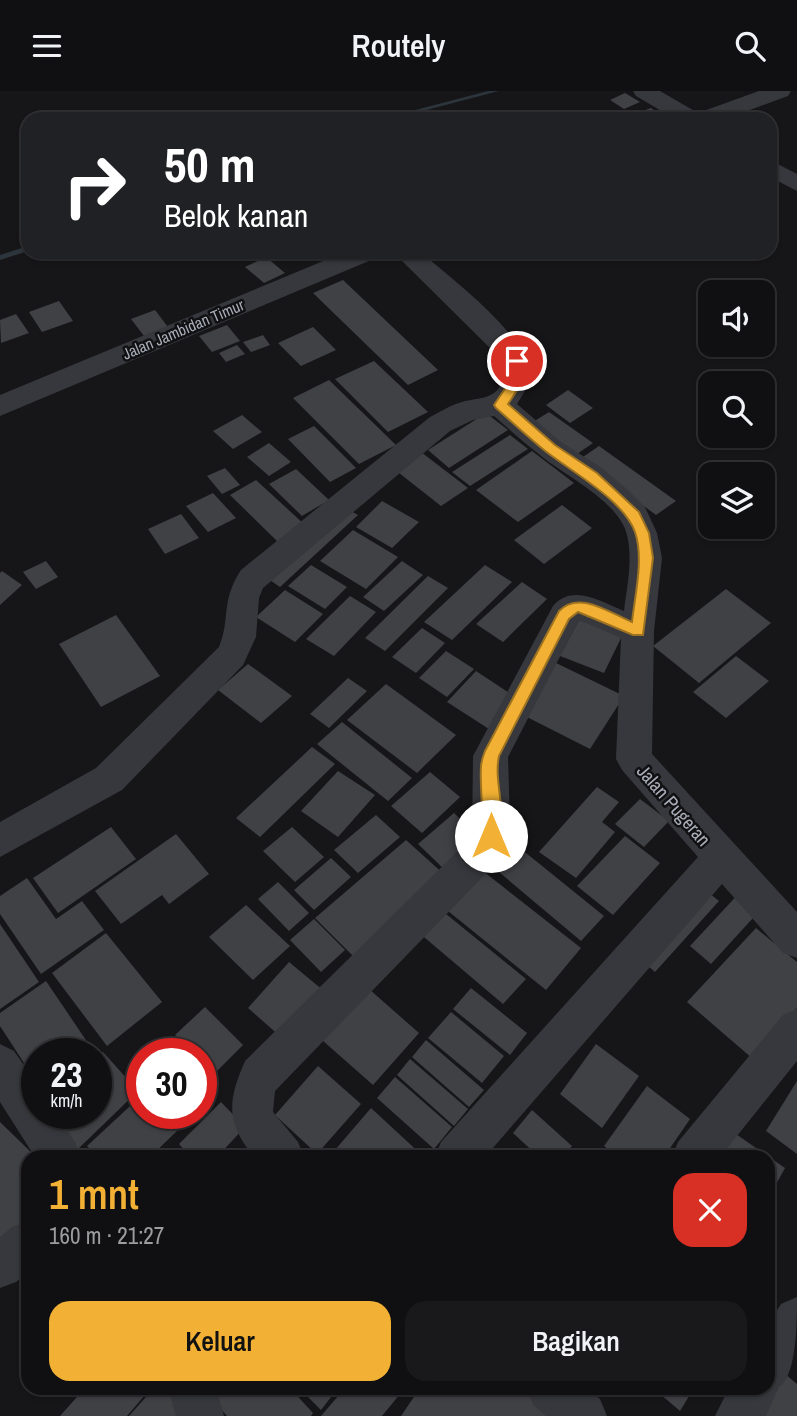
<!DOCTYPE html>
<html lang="id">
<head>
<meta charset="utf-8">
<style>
	body { margin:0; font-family:"Archivo Narrow",sans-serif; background:#19191b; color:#f1f3f6; height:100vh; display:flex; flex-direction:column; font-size:26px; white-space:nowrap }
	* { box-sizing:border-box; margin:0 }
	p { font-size:23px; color:#9c9d9f }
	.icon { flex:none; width:38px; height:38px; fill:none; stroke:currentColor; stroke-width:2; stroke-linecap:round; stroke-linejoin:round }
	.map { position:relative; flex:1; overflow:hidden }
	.details { position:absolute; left:21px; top:1059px; width:754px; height:245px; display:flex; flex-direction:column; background:#101012; border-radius:21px; box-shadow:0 2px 5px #0004,0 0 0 2px #303032 }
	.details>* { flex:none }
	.hud { position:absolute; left:21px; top:21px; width:756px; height:147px; border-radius:21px; box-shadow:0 2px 5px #0004,0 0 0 2px #303032; background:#202124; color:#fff; overflow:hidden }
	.buttons { position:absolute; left:698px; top:189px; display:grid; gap:14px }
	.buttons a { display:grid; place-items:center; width:77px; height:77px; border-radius:14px; background:#101012; box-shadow:0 2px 5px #0004,0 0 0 2px #303032; font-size:35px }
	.speed { position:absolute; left:21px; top:947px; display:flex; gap:14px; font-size:35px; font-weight:700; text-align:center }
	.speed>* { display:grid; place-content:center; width:91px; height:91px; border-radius:50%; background:#101012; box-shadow:0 2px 5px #0004,0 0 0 2px #303032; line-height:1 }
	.speed small { font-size:18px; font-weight:400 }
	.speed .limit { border:10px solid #d22; background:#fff; color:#111 }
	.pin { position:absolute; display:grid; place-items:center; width:60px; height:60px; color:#fff; margin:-30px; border:4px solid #fff; border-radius:50%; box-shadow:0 2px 7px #0007 }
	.me { position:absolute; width:77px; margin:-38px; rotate:0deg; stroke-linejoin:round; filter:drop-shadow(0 0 5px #0008) }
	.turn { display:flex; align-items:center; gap:24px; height:147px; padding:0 28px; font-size:32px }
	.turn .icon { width:91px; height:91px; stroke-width:2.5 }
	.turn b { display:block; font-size:49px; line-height:60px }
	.round { display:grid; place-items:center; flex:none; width:74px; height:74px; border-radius:21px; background:#19191b }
	.summary { display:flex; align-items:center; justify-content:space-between; height:119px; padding:0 28px }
	h1 { font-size:42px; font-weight:600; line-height:52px; color:#f2b134 }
	.primary-button { display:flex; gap:14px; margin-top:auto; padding:14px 28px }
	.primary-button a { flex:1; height:80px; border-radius:21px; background:#f2b134; color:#111; font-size:28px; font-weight:600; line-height:80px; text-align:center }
	.primary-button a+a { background:#19191b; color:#f1f3f6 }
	header { display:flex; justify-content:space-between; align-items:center; height:91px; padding:0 28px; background:#101012; font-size:32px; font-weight:600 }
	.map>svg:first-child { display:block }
</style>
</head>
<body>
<header><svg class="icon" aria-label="menu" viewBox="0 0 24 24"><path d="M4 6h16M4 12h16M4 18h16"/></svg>Routely<svg class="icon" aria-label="search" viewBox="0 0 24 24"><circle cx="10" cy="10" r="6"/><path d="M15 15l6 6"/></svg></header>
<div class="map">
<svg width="797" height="1325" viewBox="0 0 797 1325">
	<rect width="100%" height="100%" fill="#161618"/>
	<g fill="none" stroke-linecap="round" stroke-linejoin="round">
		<path fill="#2c353c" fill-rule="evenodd" d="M488,0H499L392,28H381Z
			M28,155V160L0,169V164Z"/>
	</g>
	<path fill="#404145" d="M625,2L640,11L624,18L610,9Z
		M651,17L666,28L626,26Z
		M266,166L285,182L264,192L245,176Z
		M343,189L438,279L408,294L313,202Z
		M59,210L73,230L42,241L29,221Z
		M155,219L168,236L144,245L131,228Z
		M16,223L29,242L1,252L0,229Z
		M227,234L240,250L212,261L199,245Z
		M313,236L336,259L301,275L278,252Z
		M263,244L270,254L251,261L243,251Z
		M237,254L245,263L226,271L219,262Z
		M374,270L428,321L388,341L335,288Z
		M329,289L396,354L359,373L293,307Z
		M568,299L593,317L570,332L546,314Z
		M549,321L593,352L577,363L533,331Z
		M486,322L508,339L449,377L428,359Z
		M242,324L262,341L233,358L213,340Z
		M314,335L356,377L330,391L288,348Z
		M510,344L528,358L470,395L452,381Z
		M269,352L291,371L269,385L247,366Z
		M599,355L676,410L656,424L580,368Z
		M532,360L574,392L518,431L476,399Z
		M421,361L468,397L441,415L394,378Z
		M225,377L240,394L222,403L207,385Z
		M296,378L329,409L302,425L269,393Z
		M256,389L305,434L278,451L230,404Z
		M213,402L236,427L208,441L186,415Z
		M382,410L419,431L392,457L356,436Z
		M562,414L592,437L544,473L514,449Z
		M345,417L358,424L280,496L267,487Z
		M181,423L199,447L165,463L148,438Z
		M353,439L398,466L366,498L320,470Z
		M46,470L58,486L36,498L23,481Z
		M402,470L423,484L384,520L363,506Z
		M311,474L347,496L325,518L288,495Z
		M485,474L512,491L452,549L424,531Z
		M2,480L22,494L0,514V482Z
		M428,485L448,497L385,560L365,547Z
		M522,491L547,508L503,551L476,533Z
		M726,498L771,532L699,592L653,555Z
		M285,499L323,523L295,551L256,526Z
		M350,505L376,521L334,565L306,548Z
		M116,524L160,585L101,616L59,553Z
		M579,529L622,545L604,582L560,565Z
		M422,537L445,552L416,582L392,566Z
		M446,560L474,578L447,606L419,587Z
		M736,565L769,590L726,627L693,601Z
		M554,571L624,605L590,658L519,622Z
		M248,573L292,605L261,632L218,599Z
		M476,580L517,607L489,638L447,611Z
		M348,587L367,600L329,637L310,623Z
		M386,593L456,644L417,682L347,629Z
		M342,631L412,687L388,710L317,653Z
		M312,656L335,673L260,746L236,727Z
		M338,680L375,704L338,746L301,720Z
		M430,681L460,706L422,742L391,715Z
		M597,696L619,711L602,731L615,741L576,787L539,761Z
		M640,708L669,730L644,756L615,733Z
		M454,722L481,748L445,779L418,753Z
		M376,724L400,746L358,782L334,759Z
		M111,736L136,768L58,822L33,787Z
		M292,736L324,766L295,791L263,760Z
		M176,743L209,783L169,813L162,804L121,833L95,800Z
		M625,745L660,772L613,824L577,795Z
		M406,749L446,785L355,867L315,827Z
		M510,749L604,825L581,850L487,771Z
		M331,767L351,786L314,819L294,799Z
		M479,777L581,857L546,899L443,816Z
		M27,787L56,828L82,810L104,839L41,883L0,823V805Z
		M278,791L309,822L289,840L258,808Z
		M704,798L719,810L655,881L640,868Z
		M742,799L763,816L711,873L690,855Z
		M246,814L290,855L253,889L209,846Z
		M440,818L526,888L503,913L418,841Z
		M314,828L345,859L321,881L290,849Z
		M0,833L39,891L0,918Z
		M756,837L797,871V917L753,968L687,911Z
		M106,842L162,911L107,955L52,882Z
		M289,871L324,900L282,947L248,917Z
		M46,890L94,961L37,962V992L0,935V922Z
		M471,897L527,942L510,964L453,918Z
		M369,898L419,942L373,994L322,949Z
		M205,916L243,954L214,983L201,970V962H194L175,944Z
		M451,921L504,965L482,992L428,947Z
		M426,949L484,999L469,1016L412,966Z
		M596,953L639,985L602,1037L560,1003Z
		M103,961L138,1000L78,1058L45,1022H96V968Z
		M410,968L468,1018L454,1035L397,984Z
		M318,975L361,1013L317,1063L275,1024Z
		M201,983L217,1000L201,1016Z
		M395,986L452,1036L434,1058L377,1007Z
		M797,990V1063L766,1040Z
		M647,995L690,1028L664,1066H618L604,1055Z
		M142,1004V1022H162L178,1039L150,1066H97L87,1055Z
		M221,1011L245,1036L217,1066H190L179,1053Z
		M371,1017L424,1066H329Z
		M532,1019L572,1055L563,1066H539L513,1042Z
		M168,1022H195L181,1036Z
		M0,1031L36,1066H28V1133L0,1155Z
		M733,1041L785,1077L768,1108V1066H719Z
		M779,1278L797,1293V1325H754Z
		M85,1297H151L127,1325H60Z
		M154,1297H165L190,1325H129Z
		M202,1297H290L313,1322L311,1325H227Z
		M299,1297H338L321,1319Z
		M345,1297H405L382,1325H321Z
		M420,1297H535L563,1321L560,1325H401Z
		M653,1297H694L680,1320Z"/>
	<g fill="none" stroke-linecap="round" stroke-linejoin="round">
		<path fill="#37383d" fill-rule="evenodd" d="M633,0H660L698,22L759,0H791L788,5L725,28H675L636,5Z
			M770,69L797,83V100L770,86Z
			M345,161H380L376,167L0,325V304Z
			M393,161H421C457,193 517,236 533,282L528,295L517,313L561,351L602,377L628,399L645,416L657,442L662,467L654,540L652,663L797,821V867L783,862L722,793L485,1066H435L441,1051L698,766L622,679L616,668L621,547L579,529L508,666L510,733L500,768L275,1000L273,1021L298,1051L304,1066H254C225,1031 228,1009 245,970L472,746L473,665L553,515C573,492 601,511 624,520C627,495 633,469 627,444C619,410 565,385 540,364C524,352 509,338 494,325L473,329L450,340L263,497L259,507L256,546L243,574L122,699L0,766V731L96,677L219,556C231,527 220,511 241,479L430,326C438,322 447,316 456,313C479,304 498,313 505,282L495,262Z
			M797,918V970L720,1066H672L678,1051L783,924Z
			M0,953L14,960L37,993V1022H56L75,1051L81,1066H35L0,1011Z
			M28,1130V1181L16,1191L0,1197V1146L12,1136Z
			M797,1206C797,1229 797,1285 779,1296L766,1325H715L729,1297H768V1233L781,1213Z
			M168,1297H216L224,1325H176Z
			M526,1297H586L600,1308L607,1325H546L533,1314Z"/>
	</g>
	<path fill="#f2b134" stroke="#9d7322" stroke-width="2" d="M517,265L523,270C526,289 518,298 508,313L555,354L597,382L639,421L649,442L653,467L643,544H633L578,521L569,528L499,665C493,692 509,724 497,750L491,752L486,750C483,745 480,685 481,676C481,671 483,665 485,660L559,520C579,499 610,522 632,531C635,503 644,468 635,441C623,408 570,380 544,359C528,346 512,331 496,317L494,314C504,298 514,290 510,270Z"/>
	<g text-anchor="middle" stroke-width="5" stroke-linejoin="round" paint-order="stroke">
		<g font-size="16" fill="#a8adb8" stroke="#111113">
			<text transform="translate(183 238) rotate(-23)" y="6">Jalan Jambidan Timur</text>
		</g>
		<g font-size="19" fill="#a8adb8" stroke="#111113">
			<text transform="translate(674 714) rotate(49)" y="7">Jalan Pugeran</text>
		</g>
	</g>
</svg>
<div class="buttons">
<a><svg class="icon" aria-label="sound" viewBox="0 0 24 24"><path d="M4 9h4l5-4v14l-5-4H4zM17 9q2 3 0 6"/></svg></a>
<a><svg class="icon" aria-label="search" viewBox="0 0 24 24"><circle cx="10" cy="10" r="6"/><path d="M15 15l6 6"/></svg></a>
<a><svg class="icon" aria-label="layers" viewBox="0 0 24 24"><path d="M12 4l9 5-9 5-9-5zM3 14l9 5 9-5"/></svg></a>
</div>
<div class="speed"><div>23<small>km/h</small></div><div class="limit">30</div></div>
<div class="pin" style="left:517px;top:270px;background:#d93025"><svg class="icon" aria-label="arrive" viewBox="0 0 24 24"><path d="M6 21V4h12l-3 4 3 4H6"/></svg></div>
<svg class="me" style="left:491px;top:745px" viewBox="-20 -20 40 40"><circle r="19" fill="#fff"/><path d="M0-13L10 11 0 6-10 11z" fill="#f2b134"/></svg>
<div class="hud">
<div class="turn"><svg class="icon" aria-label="right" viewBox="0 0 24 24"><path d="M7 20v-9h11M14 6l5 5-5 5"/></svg><div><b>50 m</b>Belok kanan</div></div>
</div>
<section class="details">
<div class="summary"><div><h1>1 mnt</h1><p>160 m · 21:27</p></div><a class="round" style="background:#d93025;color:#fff"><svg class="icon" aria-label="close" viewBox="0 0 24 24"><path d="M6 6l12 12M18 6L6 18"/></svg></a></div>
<div class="primary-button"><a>Keluar</a><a>Bagikan</a></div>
</section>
</div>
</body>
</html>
